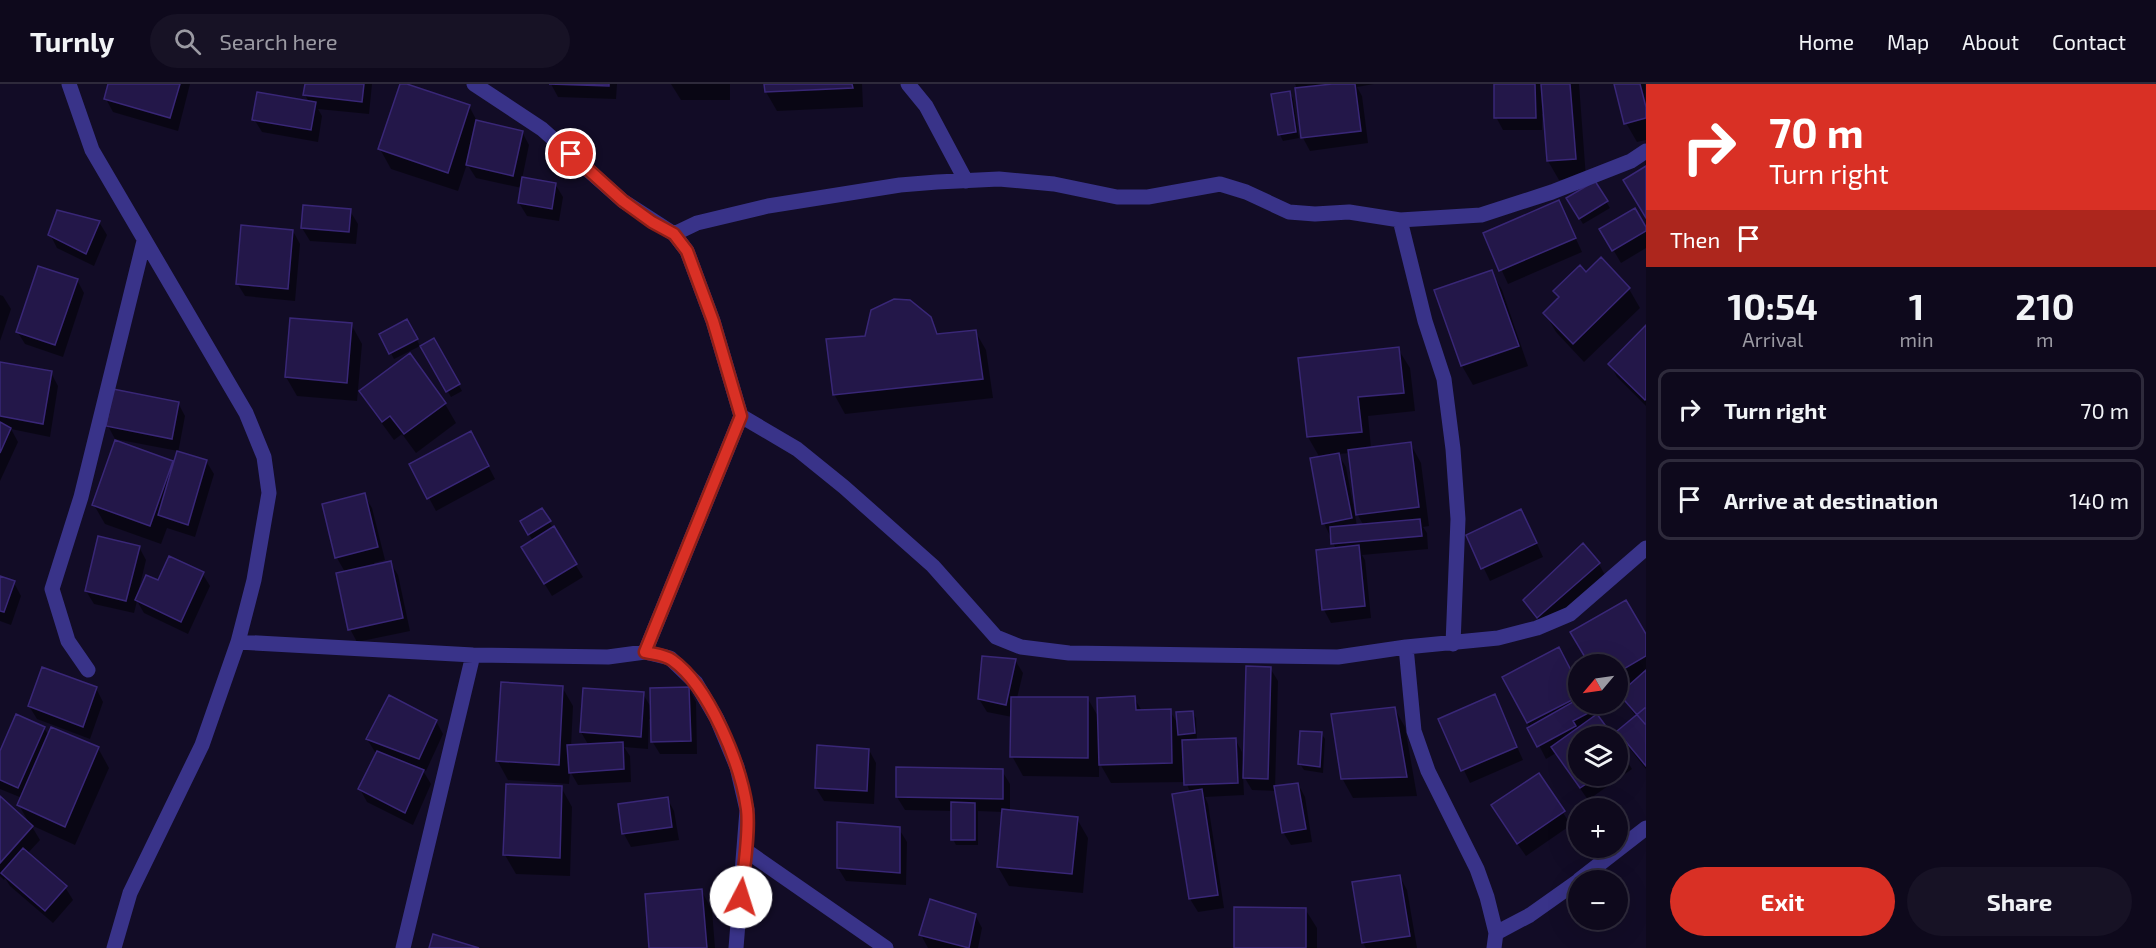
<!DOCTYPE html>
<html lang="en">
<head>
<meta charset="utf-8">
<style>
	body { margin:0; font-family:"Exo 2",sans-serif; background:#171225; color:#f1f3f6; height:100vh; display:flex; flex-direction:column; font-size:22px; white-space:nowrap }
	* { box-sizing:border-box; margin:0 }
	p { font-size:20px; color:#9b9aa3 }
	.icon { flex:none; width:33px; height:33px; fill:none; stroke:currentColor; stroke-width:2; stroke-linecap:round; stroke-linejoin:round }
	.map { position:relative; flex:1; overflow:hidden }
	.sheet { display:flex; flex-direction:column; background:#0e091c; width:510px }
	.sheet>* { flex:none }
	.banner { background:#d93025; color:#fff; overflow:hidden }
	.needle { width:39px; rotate:241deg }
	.buttons { position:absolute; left:1568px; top:570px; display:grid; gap:12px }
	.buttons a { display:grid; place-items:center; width:60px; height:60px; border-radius:50%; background:#0e091c; box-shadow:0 6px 24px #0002,0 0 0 2px #2e2a3b; font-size:30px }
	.pin { position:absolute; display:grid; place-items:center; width:51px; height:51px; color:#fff; margin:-26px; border:3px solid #fff; border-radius:50%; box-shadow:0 2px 6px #0007 }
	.me { position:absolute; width:66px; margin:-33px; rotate:5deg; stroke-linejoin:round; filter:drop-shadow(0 0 4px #0008) }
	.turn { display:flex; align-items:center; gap:21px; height:126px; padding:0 24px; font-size:27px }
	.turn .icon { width:78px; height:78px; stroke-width:2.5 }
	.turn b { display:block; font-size:42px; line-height:51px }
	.then { display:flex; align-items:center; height:57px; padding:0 24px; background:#0003; gap:12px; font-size:22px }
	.eta { display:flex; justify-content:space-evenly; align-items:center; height:102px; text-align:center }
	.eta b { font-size:36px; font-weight:700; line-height:42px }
	.button { display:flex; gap:12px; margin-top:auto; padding:12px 24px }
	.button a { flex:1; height:69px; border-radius:36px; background:#d93025; color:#fff; font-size:24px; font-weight:700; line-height:69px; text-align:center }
	.button a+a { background:#171225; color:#f1f3f6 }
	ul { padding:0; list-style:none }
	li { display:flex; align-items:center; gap:18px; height:81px; margin:0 12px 9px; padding:0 12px; border:3px solid #2e2a3b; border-radius:12px }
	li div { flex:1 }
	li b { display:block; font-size:22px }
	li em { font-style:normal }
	header { display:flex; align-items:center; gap:36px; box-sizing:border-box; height:84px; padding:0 30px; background:#0e091c; border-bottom:2px solid #2e2a3b }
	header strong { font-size:28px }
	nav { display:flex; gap:33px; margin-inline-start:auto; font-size:21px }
	.search { width:420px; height:54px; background:#171225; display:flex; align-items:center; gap:15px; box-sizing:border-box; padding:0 21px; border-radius:33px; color:#9b9aa3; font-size:22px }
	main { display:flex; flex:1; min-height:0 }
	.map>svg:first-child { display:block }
</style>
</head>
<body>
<header>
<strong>Turnly</strong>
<div class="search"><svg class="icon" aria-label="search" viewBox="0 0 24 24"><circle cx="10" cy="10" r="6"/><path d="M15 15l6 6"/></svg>Search here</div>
<nav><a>Home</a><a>Map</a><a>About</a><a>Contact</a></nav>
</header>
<main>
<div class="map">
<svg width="1646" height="864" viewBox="0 0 1646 864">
	<rect width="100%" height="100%" fill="#120c26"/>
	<path fill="#0007" fill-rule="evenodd" d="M110,0H190L178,47L113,28L106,15Z
		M306,0H372L369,30L318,25L322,32L318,58L262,48L254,35L309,18L305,11Z
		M401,0L469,22L478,39L522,48L529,61L522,95L555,100L563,113L559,137L527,132L519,119L522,104L476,94L467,80L458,107L391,85L380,65Z
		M551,0H617L616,15L558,13Z
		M671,0H730V16H681Z
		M766,0H862L863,23L777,27L766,8Z
		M1295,0H1374L1357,3L1362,12L1368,59L1310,67L1303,54L1298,6Z
		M1495,0H1579L1586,94L1559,96L1548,77L1544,30H1542V46H1503L1496,33Z
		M1616,0H1645L1646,56L1637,58L1626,39Z
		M1289,8L1293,14L1299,54L1283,57L1280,51L1273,11Z
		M1595,99L1610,124L1583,140L1568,115Z
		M1559,118L1582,168L1508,200L1485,150Z
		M350,127L358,140L356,160L310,157L302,144Z
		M99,138L107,151L94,182L57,164L50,150Z
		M1601,145L1646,146V164L1621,179Z
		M293,147L300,160L295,217L245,212L237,199Z
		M1491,187L1502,206L1528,282L1473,301L1462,282Z
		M1586,190L1629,205L1640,224L1584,278L1556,248L1545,229L1560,215L1555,207Z
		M77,196L84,209L63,273L25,260L17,247Z
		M0,211L3,212L11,225L0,257Z
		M929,234L940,252L975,247L986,266L993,314L845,330L834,310L867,253Z
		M407,237L420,262L394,275L381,250Z
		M351,240L362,260L357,317L297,312L286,293Z
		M1646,244V322L1617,293L1610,280Z
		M434,256L462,307L451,313L422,263Z
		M1398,265L1410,284L1415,327L1368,332L1371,364L1410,359L1421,379L1429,442L1423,443L1427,449L1428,465L1362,471L1365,476L1371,534L1331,539L1324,526L1336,465L1324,439L1320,374L1308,353ZM1350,369L1356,428L1364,442H1357L1346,383L1338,370Z
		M410,271L445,320L456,339L416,369L402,350L394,356L372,326L361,307Z
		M0,280L51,289L58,302L50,353L11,345L18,358L0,397Z
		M178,319L185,332L178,369L206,377L214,390L195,453L167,444L161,460L105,440L94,421L172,378L174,382L178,367L115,355L108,342Z
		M478,362L495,395L436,427L429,414Z
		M364,411L372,424L385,476L374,479L375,482L390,478L398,491L410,547L357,558L350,545L345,488L337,474L323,421Z
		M542,426L583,493L552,512L530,476L533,457L522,438Z
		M1528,440L1543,473L1490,497L1468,452Z
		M1583,461L1599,480L1606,493L1546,546L1525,516Z
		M139,463L146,476L139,505L159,498L202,489L210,502L188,550L144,529L137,517L134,529L94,520L86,507Z
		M0,494L14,499L21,512L11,541L0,537Z
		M1572,549L1646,553V685L1626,660L1619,648L1636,633L1622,612L1617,615V580H1590Z
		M1015,576L1023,589L1017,614L1088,615L1099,634L1134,614L1142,627H1170L1179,642L1192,628L1196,634L1197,657L1235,655L1242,668L1243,676H1245L1270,584L1278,597L1275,704L1298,700L1305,713L1312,758L1291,761L1283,748L1277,707L1252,706L1243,691L1244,711L1205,713L1208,720L1224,824L1198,828L1190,815V708L1186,698L1111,699L1099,678V693L1023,692L1012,672V633L987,628L979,615Z
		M1504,593L1578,602V620H1592L1611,652H1578V692H1617V661L1632,685L1588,716L1556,669L1546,675Z
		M562,603L573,622L571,663L589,662L581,648L643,610L652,625L689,605L696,618L697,670H660L652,657V636L649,635L648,665L624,663L630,672L631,698L578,701L570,687L569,700L508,696L497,676Z
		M96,604L103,618L90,655L37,635L29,622Z
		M1494,612L1523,676L1470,699L1440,636Z
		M1394,624L1405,643L1417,712L1353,714L1342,694Z
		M436,637L443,650L426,687L422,685L431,700L413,741L367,718L360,705L377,669L375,668L367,655Z
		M44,644L49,652L98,664L109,684L75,761L31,741L40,756L27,770L65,803L73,816L53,839L10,802L5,794L4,796L0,792V714L29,739L19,721L22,714L0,705V670Z
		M1321,649L1325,655L1323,689L1304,686L1300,680Z
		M869,666L876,679L874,720L824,717L816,704Z
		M1002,687L1010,700V728L1077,735L1088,754L1083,809L1009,802L998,783L1003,728L978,727V761H956L953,755V727L905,726L897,713Z
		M1538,691L1571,741L1526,772L1500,735Z
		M561,703L572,723L570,792L516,790L505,771Z
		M667,714L674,727L679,756L631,763L624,750L619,721Z
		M899,745L907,758L906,801L846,797L838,784Z
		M1400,793L1407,806L1417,864H1366L1363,859Z
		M701,806L712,826L715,864H651Z
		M1305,825L1317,844V864H1235Z
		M975,831L982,844L978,864H928L921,851Z"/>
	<path fill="#231749" stroke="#392777" stroke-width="1.5" d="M108,0H180L170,34L104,15Z
		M305,0H364L362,18L303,11Z
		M400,0H407L470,21L448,89L378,65Z
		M549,0H609V2Z
		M764,0H852L853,4L765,8Z
		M1332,0H1355L1361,47L1301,54L1295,4Z
		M1494,0H1535L1536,34H1494Z
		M1541,0H1570L1576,75L1547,77Z
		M1614,0H1640L1646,23V34L1624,40Z
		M1290,7L1296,48L1278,51L1271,10Z
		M257,8L316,18L311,46L252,36Z
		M476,36L523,47L513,92L466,81Z
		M1646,82V134L1623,96Z
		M522,93L556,99L552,125L518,119Z
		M1595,97L1608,117L1579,135L1566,114Z
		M1559,116L1576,154L1499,187L1483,149Z
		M303,121L351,125L349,148L301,144Z
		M1635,124L1646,143V147L1612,167L1599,145Z
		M57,126L100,137L86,170L48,151Z
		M241,141L293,146L288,205L236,200Z
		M1601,173L1630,204L1573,260L1543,229L1559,213L1553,207L1580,181L1586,188Z
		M38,182L78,195L55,261L16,248Z
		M1492,186L1519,262L1461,282L1434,206Z
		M894,215L910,216L931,233L937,250L976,246L983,295L833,311L826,255L865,252L871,226Z
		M290,234L352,239L347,299L285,293Z
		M407,235L418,255L389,270L379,250Z
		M1646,241V315L1645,316L1608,280Z
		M434,254L460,300L446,308L420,262Z
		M1399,263L1404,309L1358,313L1362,348L1307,353L1298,274Z
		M410,269L446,319L404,350L390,332L382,338L359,307Z
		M0,278L52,287L43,340L0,332Z
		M113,305L179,318L172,355L106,342Z
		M0,338L11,344L0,369Z
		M471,347L489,382L427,415L409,380Z
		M115,356L173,377L150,442L92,421Z
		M1411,358L1419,423L1356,431L1348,366Z
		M177,367L207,376L188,441L158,431Z
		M1339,369L1352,434L1322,440L1310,374Z
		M365,409L378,463L335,474L322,420Z
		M542,424L551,437L528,451L520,437Z
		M1521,425L1537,459L1481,485L1466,451Z
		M1420,435L1422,452L1331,460L1330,443Z
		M554,442L577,480L544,500L521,463Z
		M98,452L140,462L126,517L85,507Z
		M1583,459L1600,479L1537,534L1523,516Z
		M1359,461L1365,522L1322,526L1316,466Z
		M169,472L204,488L181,538L135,516L146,491L158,496Z
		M391,477L403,534L348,546L336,489Z
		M0,492L15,497L4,528L0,527Z
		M1626,516L1646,550V572L1617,589V580H1589L1570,548Z
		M1559,563L1578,600V613L1527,639L1502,593Z
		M982,572L1016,575L1006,621L978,615Z
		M1246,582L1271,583L1268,695L1243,694Z
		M42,583L97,603L83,643L28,622Z
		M1646,586V639L1645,640L1619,610Z
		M501,598L563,602L559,681L496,677Z
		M689,603L691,657L651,658L650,604Z
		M583,604L644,608L641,653L580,648Z
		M1495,610L1517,663L1461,687L1438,635Z
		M389,611L437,636L419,675L366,655Z
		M1135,612L1136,626L1171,625L1172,679L1099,681L1097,614Z
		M1011,613H1088V674L1010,673Z
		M1578,615V620H1594L1596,625L1573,637L1576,642L1537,663L1527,644Z
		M1395,623L1407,693L1341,695L1331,630Z
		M1646,623V682L1617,647Z
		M1193,627L1195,649L1178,651L1176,628Z
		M16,630L45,643L18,704L0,696V667Z
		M1597,630L1613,652H1578V692H1598L1580,704L1551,663Z
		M51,643L99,663L65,743L17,721Z
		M1300,647L1322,648L1320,683L1298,680Z
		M1236,654L1238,699L1184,701L1182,656Z
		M623,658L624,685L569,689L567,661Z
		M1617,658L1626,671L1617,678Z
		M817,661L869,665L867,707L815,704Z
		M377,667L424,686L405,729L358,705Z
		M896,683L1003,685V715L896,713Z
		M1539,689L1565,727L1517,760L1491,721Z
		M1298,699L1306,745L1282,749L1274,702Z
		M506,700L562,702L560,774L503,771Z
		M1202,705L1218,811L1189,815L1172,710Z
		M0,712L33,742L0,779Z
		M668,713L672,743L622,750L618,720Z
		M951,718L975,719V756H951Z
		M1002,725L1078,733L1072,790L997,783Z
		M837,738L900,743V789L837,784Z
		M23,764L67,802L45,827L1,789Z
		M1400,791L1410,852L1362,859L1352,798Z
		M702,805L707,864H649L645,810Z
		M930,815L976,830L969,864L919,851Z
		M1234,823L1306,824V864H1234Z
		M433,850L479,864H429Z"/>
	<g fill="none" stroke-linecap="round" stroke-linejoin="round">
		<path stroke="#393389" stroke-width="15" d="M69,0L92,66L246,329L264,373L269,409L254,496L238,558L202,661L130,809L114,864
			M474,0L542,45L623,117L674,150
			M908,0L926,22L966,97
			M1400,136L1425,237L1444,295L1453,365L1458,435L1453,560
			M741,332L797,365L844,403L933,482L996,553L1021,563L1069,569L1338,573L1406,563L1498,554L1537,544L1570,530L1646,464
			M238,558L473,571L608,573L645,568L670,574L696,599L717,635L737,683L747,726L736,864
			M1406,563L1414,647L1428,687L1477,785L1487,813L1496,849
			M645,568L741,332L713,237L687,167L674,150L697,139L768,122L900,101L937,98L999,95L1054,100L1117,113H1148L1220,100L1246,108L1289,128L1315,130L1349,128L1400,136L1481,131L1552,108L1631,77L1646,67
			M88,586L68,557L52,505L81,413L144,157
			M745,766L886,864
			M1579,796L1646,744
			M403,864L473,571
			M1494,864L1496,849L1530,831L1578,797"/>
	</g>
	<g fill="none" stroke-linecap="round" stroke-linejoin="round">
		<defs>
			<path id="route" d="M571,70L623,117L652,138L674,150L687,167L713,237L741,332L645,568C653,570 665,571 672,576C709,602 741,681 747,725C750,749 743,788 741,813"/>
		</defs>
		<use href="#route" stroke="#8d1f18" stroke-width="15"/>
		<use href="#route" stroke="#d93025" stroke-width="10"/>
	</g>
</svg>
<div class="buttons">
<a><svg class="needle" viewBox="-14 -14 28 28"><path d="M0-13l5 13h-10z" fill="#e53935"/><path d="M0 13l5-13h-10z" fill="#9b9aa3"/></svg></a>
<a><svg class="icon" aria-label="layers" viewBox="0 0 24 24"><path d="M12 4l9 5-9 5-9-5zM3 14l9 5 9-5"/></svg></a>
<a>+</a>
<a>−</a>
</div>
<div class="pin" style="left:571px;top:70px;background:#d93025"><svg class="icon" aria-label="arrive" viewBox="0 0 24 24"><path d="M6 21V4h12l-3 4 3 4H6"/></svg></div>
<svg class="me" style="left:741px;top:813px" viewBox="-20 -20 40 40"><circle r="19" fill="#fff"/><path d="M0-13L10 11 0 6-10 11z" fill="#d93025"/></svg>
</div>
<section class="sheet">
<div class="banner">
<div class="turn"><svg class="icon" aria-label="right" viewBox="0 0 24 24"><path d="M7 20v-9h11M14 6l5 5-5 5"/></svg><div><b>70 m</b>Turn right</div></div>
<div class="then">Then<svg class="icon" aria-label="arrive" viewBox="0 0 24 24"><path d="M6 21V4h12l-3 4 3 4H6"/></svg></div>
</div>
<div class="eta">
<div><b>10:54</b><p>Arrival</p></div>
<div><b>1</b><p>min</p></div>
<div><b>210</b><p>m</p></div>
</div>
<ul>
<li><svg class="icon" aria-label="right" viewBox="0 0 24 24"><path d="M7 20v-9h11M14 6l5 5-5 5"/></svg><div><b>Turn right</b></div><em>70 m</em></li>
<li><svg class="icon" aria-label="arrive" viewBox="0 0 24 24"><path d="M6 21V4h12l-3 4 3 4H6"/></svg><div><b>Arrive at destination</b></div><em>140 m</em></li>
</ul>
<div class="button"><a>Exit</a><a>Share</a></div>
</section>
</main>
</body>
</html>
